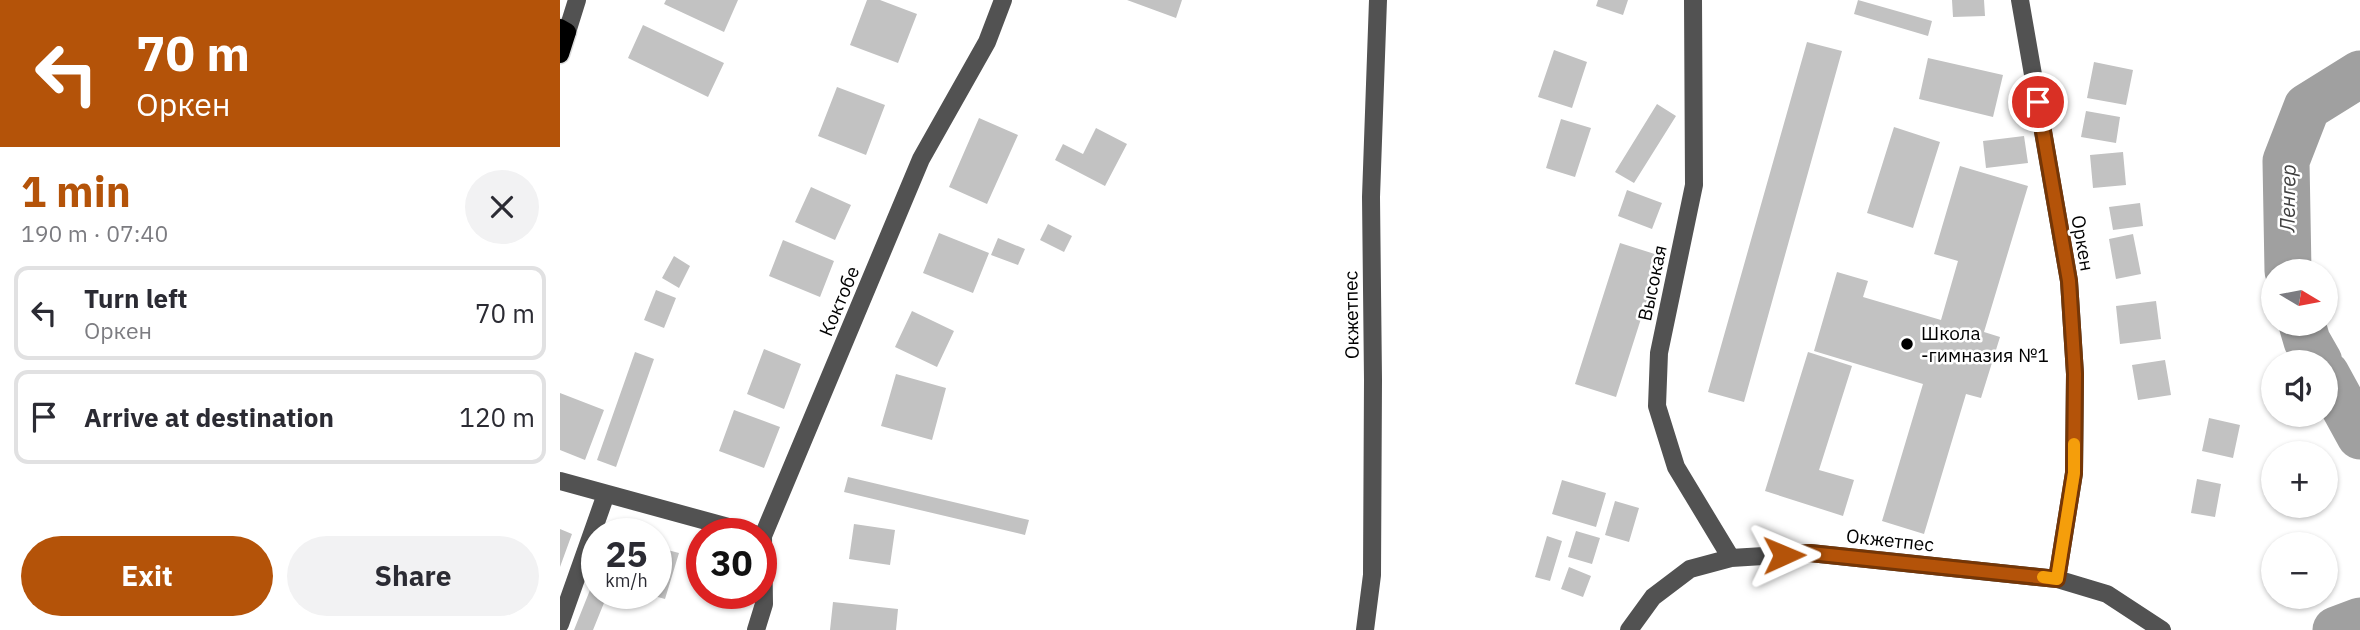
<!DOCTYPE html>
<html lang="en">
<head>
<meta charset="utf-8">
<style>
	body { margin:0; font-family:"IBM Plex Sans",sans-serif; background:#f2f2f3; color:#2b2b33; height:100vh; display:flex; flex-direction:column; font-size:26px; white-space:nowrap }
	* { box-sizing:border-box; margin:0 }
	p { font-size:23px; color:#7c7c81 }
	.icon { flex:none; width:38px; height:38px; fill:none; stroke:currentColor; stroke-width:2; stroke-linecap:round; stroke-linejoin:round }
	.map { position:relative; flex:1; overflow:hidden }
	.drawer { display:flex; flex-direction:column; background:#fff; width:560px }
	.drawer>* { flex:none }
	.guide { background:#b45309; color:#fff; overflow:hidden }
	.needle { width:46px; rotate:100deg }
	.tools { position:absolute; left:1701px; top:259px; display:grid; gap:14px }
	.tools a { display:grid; place-items:center; width:77px; height:77px; border-radius:50%; background:#fff; box-shadow:0 2px 5px #0004; font-size:35px }
	.speed { position:absolute; left:21px; top:518px; display:flex; gap:14px; font-size:35px; font-weight:700; text-align:center }
	.speed>* { display:grid; place-content:center; width:91px; height:91px; border-radius:50%; background:#fff; box-shadow:0 2px 5px #0004; line-height:1 }
	.speed small { font-size:18px; font-weight:400 }
	.speed .limit { border:10px solid #d22; background:#fff; color:#111 }
	.pin { position:absolute; display:grid; place-items:center; width:60px; height:60px; color:#fff; margin:-30px; border:4px solid #fff; border-radius:50%; box-shadow:0 2px 7px #0007 }
	.me { position:absolute; width:77px; margin:-38px; rotate:89deg; stroke-linejoin:round; filter:drop-shadow(0 0 5px #0008) }
	.turn { display:flex; align-items:center; gap:24px; height:147px; padding:0 21px; font-size:32px }
	.turn .icon { width:91px; height:91px; stroke-width:2.5 }
	.turn b { display:block; font-size:49px; line-height:60px }
	.round { display:grid; place-items:center; flex:none; width:74px; height:74px; border-radius:37px; background:#f2f2f3 }
	.overview { display:flex; align-items:center; justify-content:space-between; height:119px; padding:0 21px }
	h1 { font-size:42px; font-weight:700; line-height:52px; color:#b45309 }
	.primary-button { display:flex; gap:14px; margin-top:auto; padding:14px 21px }
	.primary-button a { flex:1; height:80px; border-radius:42px; background:#b45309; color:#fff; font-size:28px; font-weight:700; line-height:80px; text-align:center }
	.primary-button a+a { background:#f2f2f3; color:#2b2b33 }
	ul { padding:0; list-style:none }
	li { display:flex; align-items:center; gap:21px; height:94px; margin:0 14px 10px; padding:0 7px; border:4px solid #e1e1e2; border-radius:14px }
	li div { flex:1 }
	li b { display:block; font-size:26px }
	li em { font-style:normal }
	main { display:flex; flex:1; min-height:0 }
	.map>svg:first-child { display:block }
</style>
</head>
<body>
<main>
<section class="drawer">
<div class="guide">
<div class="turn"><svg class="icon" aria-label="left" viewBox="0 0 24 24"><path d="M17 20v-9H6M10 6l-5 5 5 5"/></svg><div><b>70 m</b>Оркен</div></div>
</div>
<div class="overview"><div><h1>1 min</h1><p>190 m · 07:40</p></div><a class="round"><svg class="icon" aria-label="close" viewBox="0 0 24 24"><path d="M6 6l12 12M18 6L6 18"/></svg></a></div>
<ul>
<li><svg class="icon" aria-label="left" viewBox="0 0 24 24"><path d="M17 20v-9H6M10 6l-5 5 5 5"/></svg><div><b>Turn left</b><p>Оркен</p></div><em>70 m</em></li>
<li><svg class="icon" aria-label="arrive" viewBox="0 0 24 24"><path d="M6 21V4h12l-3 4 3 4H6"/></svg><div><b>Arrive at destination</b></div><em>120 m</em></li>
</ul>
<div class="primary-button"><a>Exit</a><a>Share</a></div>
</section>
<div class="map">
<svg width="1800" height="630" viewBox="0 0 1800 630">
	<rect width="100%" height="100%" fill="#fff"/>
	<g fill="none" stroke-linecap="round" stroke-linejoin="round">
		<path stroke="#a0a0a0" stroke-width="47" d="M1728,271L1726,161L1747,107L1800,74
			M1742,324L1747,341L1759,362
			M1766,374L1800,436
			M1776,630L1800,621"/>
	</g>
	<path fill="#c2c2c2" d="M106,0H178L164,32L104,4Z
		M307,0H320L357,14L338,63L290,45Z
		M567,0H622L616,18Z
		M1038,0H1068L1063,15L1036,6Z
		M1298,0L1372,21L1368,36L1294,14Z
		M1392,0H1424L1425,16L1393,17Z
		M83,25L164,63L148,97L68,58Z
		M1247,42L1282,51L1184,402L1148,392Z
		M994,50L1027,62L1012,108L978,97Z
		M1368,58L1443,75L1433,117L1359,99Z
		M1534,62L1573,70L1566,105L1527,98Z
		M277,87L325,105L306,155L258,136Z
		M1097,104L1116,116L1074,183L1055,172Z
		M1526,111L1560,117L1556,143L1521,137Z
		M419,118L458,135L427,204L389,187Z
		M1001,119L1031,128L1015,177L986,168Z
		M1334,127L1380,142L1353,228L1307,213Z
		M536,128L567,144L545,186L495,160L503,144L523,154Z
		M1464,136L1468,163L1426,168L1423,141Z
		M1563,152L1566,185L1533,188L1530,155Z
		M1400,166L1468,186L1424,332L1440,337L1421,398L1406,394L1364,534L1322,521L1363,384L1254,351L1277,272L1308,281L1303,297L1381,320L1398,261L1374,254Z
		M251,187L291,205L275,240L235,222Z
		M1067,190L1102,203L1092,229L1058,216Z
		M1580,203L1583,226L1553,230L1549,207Z
		M488,224L512,236L504,252L480,240Z
		M379,233L429,253L413,293L363,273Z
		M1573,234L1581,274L1556,279L1549,239Z
		M438,238L465,249L458,265L431,255Z
		M223,240L274,261L260,297L209,276Z
		M1060,243L1101,256L1056,397L1015,384Z
		M114,256L130,266L119,288L102,278Z
		M96,290L116,298L104,328L84,320Z
		M1596,301L1601,339L1560,344L1556,306Z
		M352,311L394,331L377,367L335,347Z
		M204,349L241,364L224,409L187,394Z
		M75,352L94,359L56,467L37,460Z
		M1248,352L1292,366L1259,470L1294,480L1283,516L1205,491Z
		M1605,360L1611,395L1578,400L1572,365Z
		M336,374L386,388L372,440L321,426Z
		M0,393L44,410L25,460L0,450Z
		M174,410L220,427L204,468L159,451Z
		M1649,418L1680,425L1673,458L1642,451Z
		M288,477L469,520L465,535L284,492Z
		M1637,479L1661,484L1655,517L1631,513Z
		M1002,480L1046,493L1036,527L992,514Z
		M1055,501L1079,508L1069,542L1045,535Z
		M294,524L335,530L330,565L289,559Z
		M0,529L12,534L0,567Z
		M1016,531L1040,538L1032,564L1008,557Z
		M987,536L1002,541L990,581L975,577Z
		M96,547L119,553L105,599L87,594L96,593Z
		M1009,567L1031,576L1023,597L1001,589Z
		M32,585L37,587V593H48L33,630H14Z
		M273,602L338,609L336,630H270Z"/>
	<g fill="none" stroke-linecap="round" stroke-linejoin="round">
		<defs>
			<path id="major" d="M0,28L7,32L0,54"/>
		</defs>
		<use href="#major" stroke="#dbdbdb" stroke-width="21"/>
		<path stroke="#525252" stroke-width="18" d="M1133,0L1134,185L1099,353L1097,406L1116,467L1171,558
			M1460,0L1509,281L1515,374L1514,473L1497,579
			M7,32L17,0
			M0,481L194,534
			M0,624L46,494
			M196,630L204,604L203,536L361,159L427,42L443,0
			M805,630L812,575L813,380L811,197L818,0
			M1069,630L1093,597L1130,569L1171,558L1250,553L1497,579L1547,594L1602,630"/>
		<use href="#major" stroke="#000" stroke-width="18"/>
	</g>
	<g fill="none" stroke-linecap="round" stroke-linejoin="round">
		<defs>
			<path id="route" d="M1224,555L1250,553L1497,579L1514,473L1515,374L1509,281L1478,102"/>
		</defs>
		<use href="#route" stroke="#753606" stroke-width="18"/>
		<use href="#route" stroke="#b45309" stroke-width="12"/>
		<path stroke="#f59e0b" stroke-width="12" d="M1483,577L1497,579L1514,473V444"/>
	</g>
	<circle fill="#000" stroke="#fff" stroke-width="2.5" cx="1347" cy="344" r="7"/>
	<g text-anchor="middle" stroke-width="5" stroke-linejoin="round" paint-order="stroke">
		<g font-size="19" fill="#000" stroke="#fff">
			<text transform="translate(1523 243) rotate(80)" y="7">Оркен</text>
			<text transform="translate(1092 283) rotate(-78)" y="7">Высокая</text>
			<text transform="translate(279 301) rotate(-67)" y="7">Коктобе</text>
			<text transform="translate(791 315) rotate(-91)" y="7">Окжетпес</text>
			<text transform="translate(1330 540) rotate(6)" y="7">Окжетпес</text>
		</g>
		<g font-size="19" fill="#000" stroke="#fff" text-anchor="start">
			<text x="1361" y="340">Школа<tspan x="1361" dy="22">-гимназия №1</tspan></text>
		</g>
		<g font-size="21" font-style="italic" fill="#414141" stroke="#fff">
			<text transform="translate(1728 198) rotate(-89)" y="7">Ленгер</text>
		</g>
	</g>
</svg>
<div class="tools">
<a><svg class="needle" viewBox="-14 -14 28 28"><path d="M0-13l5 13h-10z" fill="#e53935"/><path d="M0 13l5-13h-10z" fill="#7c7c81"/></svg></a>
<a><svg class="icon" aria-label="sound" viewBox="0 0 24 24"><path d="M4 9h4l5-4v14l-5-4H4zM17 9q2 3 0 6"/></svg></a>
<a>+</a>
<a>−</a>
</div>
<div class="speed"><div>25<small>km/h</small></div><div class="limit">30</div></div>
<div class="pin" style="left:1478px;top:102px;background:#d93025"><svg class="icon" aria-label="arrive" viewBox="0 0 24 24"><path d="M6 21V4h12l-3 4 3 4H6"/></svg></div>
<svg class="me" style="left:1224px;top:555px" viewBox="-20 -20 40 40"><path d="M0-17L14 15 0 8-14 15z" fill="#b45309" stroke="#fff" stroke-width="4"/></svg>
</div>
</main>
</body>
</html>
